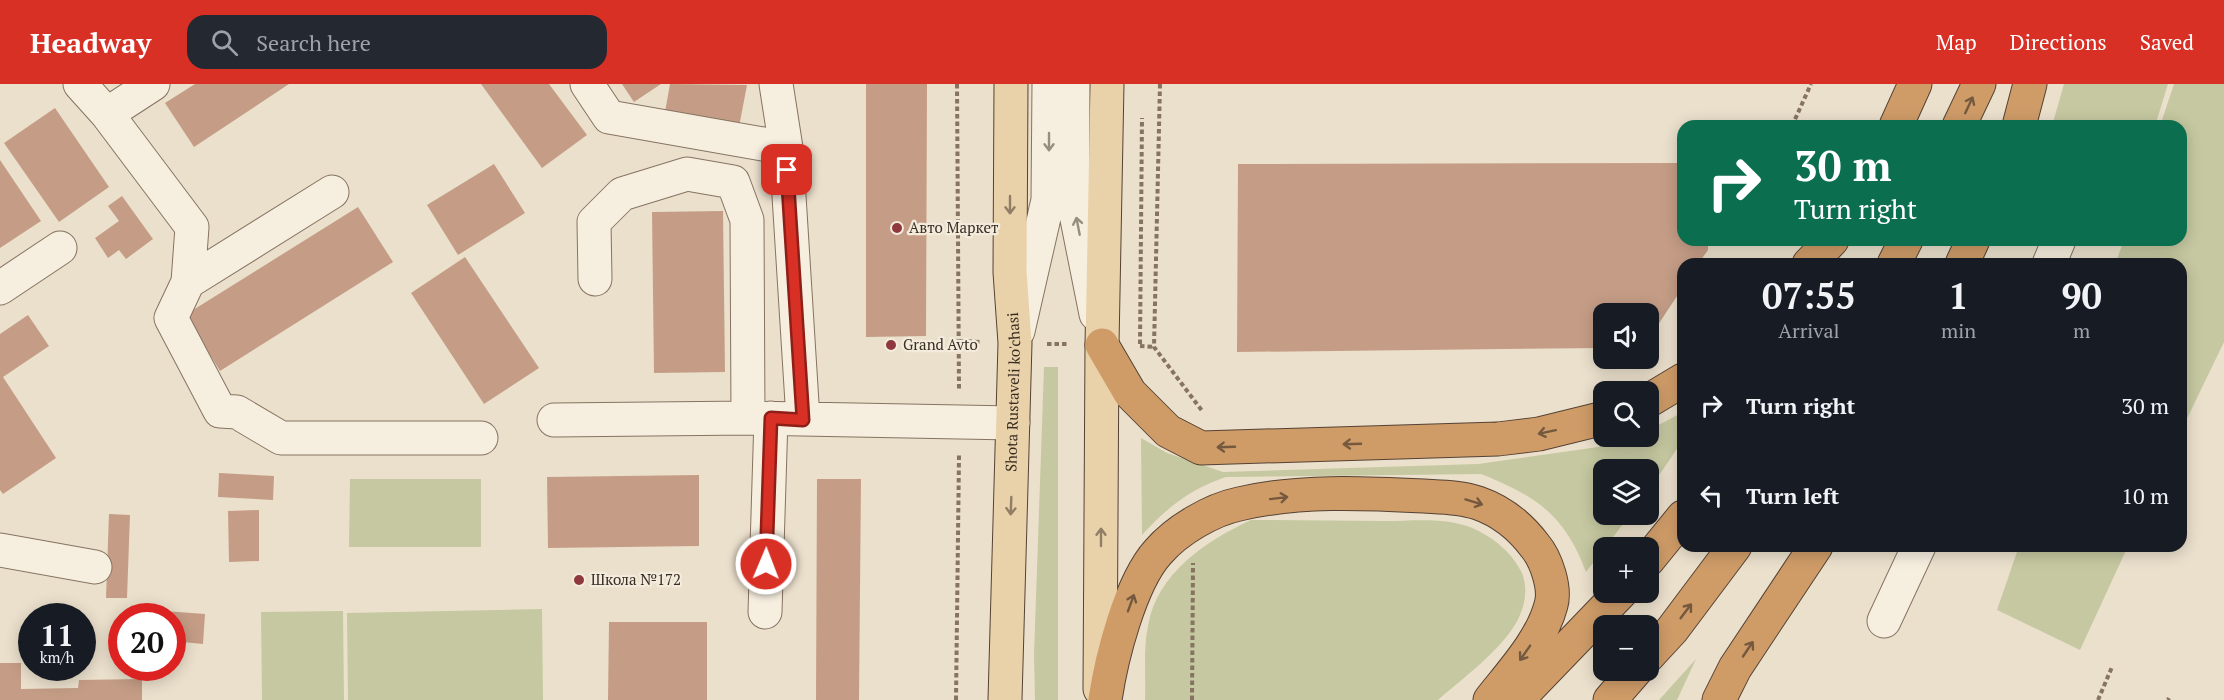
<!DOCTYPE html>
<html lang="en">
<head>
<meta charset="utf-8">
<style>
	body { margin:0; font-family:"PT Serif",serif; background:#242831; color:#f1f3f6; height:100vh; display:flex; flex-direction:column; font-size:22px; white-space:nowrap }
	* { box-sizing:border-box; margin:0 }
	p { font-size:20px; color:#9ea1a6 }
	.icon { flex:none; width:33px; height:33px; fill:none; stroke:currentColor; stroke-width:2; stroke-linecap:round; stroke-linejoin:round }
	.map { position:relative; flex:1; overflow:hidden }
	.sheet { position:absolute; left:1677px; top:174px; width:510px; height:294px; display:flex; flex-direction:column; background:#171b24; border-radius:18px; box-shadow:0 3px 15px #0003 }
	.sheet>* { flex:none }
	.hud { position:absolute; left:1677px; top:36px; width:510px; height:126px; border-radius:18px; box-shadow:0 3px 15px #0003; background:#0b6e4f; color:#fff; overflow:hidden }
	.fabs { position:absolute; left:1593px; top:219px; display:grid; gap:12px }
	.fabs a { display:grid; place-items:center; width:66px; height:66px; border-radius:12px; background:#171b24; box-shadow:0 3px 15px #0003; font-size:30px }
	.speed { position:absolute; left:18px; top:519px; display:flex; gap:12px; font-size:30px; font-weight:700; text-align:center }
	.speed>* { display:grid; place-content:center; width:78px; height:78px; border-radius:50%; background:#171b24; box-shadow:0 3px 15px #0003; line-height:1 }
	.speed small { font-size:15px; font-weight:400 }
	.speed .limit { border:9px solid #d22; background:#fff; color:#111 }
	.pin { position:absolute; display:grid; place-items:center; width:51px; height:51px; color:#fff; margin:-26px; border-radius:12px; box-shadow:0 3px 9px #0006 }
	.me { position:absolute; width:66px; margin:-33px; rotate:1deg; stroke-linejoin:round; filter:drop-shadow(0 0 4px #0008) }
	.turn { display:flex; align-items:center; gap:21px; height:126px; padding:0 18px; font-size:27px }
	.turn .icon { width:78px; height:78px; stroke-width:2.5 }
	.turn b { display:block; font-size:42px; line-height:51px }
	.eta { display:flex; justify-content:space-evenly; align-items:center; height:102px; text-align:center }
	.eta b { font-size:36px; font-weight:600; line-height:42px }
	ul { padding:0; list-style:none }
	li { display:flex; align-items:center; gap:18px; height:90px; padding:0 18px }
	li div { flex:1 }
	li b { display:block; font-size:22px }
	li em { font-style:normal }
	header { display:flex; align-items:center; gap:36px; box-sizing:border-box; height:84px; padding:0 30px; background:#d93025; color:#fff }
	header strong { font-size:28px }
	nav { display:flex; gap:33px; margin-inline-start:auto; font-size:21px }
	.search { width:420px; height:54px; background:#242831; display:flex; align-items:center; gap:15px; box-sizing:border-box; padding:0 21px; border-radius:18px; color:#9ea1a6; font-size:22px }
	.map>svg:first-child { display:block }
</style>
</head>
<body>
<header>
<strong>Headway</strong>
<div class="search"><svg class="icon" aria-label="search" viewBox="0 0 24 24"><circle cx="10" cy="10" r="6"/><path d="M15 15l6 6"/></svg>Search here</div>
<nav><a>Map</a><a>Directions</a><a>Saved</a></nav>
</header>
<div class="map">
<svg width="2224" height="616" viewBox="0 0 2224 616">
	<rect width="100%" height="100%" fill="#ebe0cc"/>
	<path fill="#c6c8a1" d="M2064,0H2168L2155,42H2052Z
		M2174,0H2224V258L2181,347V180H2115L2124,156H2181V42H2160Z
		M1044,283H1058V616H1035L1034,571Z
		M1683,328V356L1649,406L1648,386H1604V430L1630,431L1586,488C1565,431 1536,412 1481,390L1226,393C1192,404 1166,424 1142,451L1141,354L1167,369L1223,388L1478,380L1598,363L1634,353L1648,352L1649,346Z
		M350,395H481V463H349Z
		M1251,436C1295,436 1339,437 1384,437C1412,437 1443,433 1470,443C1491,452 1510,466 1521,487C1529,503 1525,524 1516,539C1499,568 1463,594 1438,616H1145C1146,592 1143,565 1148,542C1157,489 1206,457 1251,436Z
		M2019,462H2128L2080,566L1997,526Z
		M542,525L543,616H348L347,529Z
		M343,527L344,616H262L261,528Z
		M1696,575L1677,616H1659Z"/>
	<path fill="#c59d86" d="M195,0H289L194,63L165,19Z
		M481,0H549L587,51L542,84Z
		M622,0H661L634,18Z
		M670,0L747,1L739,43L665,28Z
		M866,0H927L926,252L866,253Z
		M55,24L109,103L59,138L4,59Z
		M0,76L41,137L0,164Z
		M1683,79V156H1708V166L1698,180H1683V203L1648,256V230H1604V264L1237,268L1238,80Z
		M494,80L525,129L458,171L427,121Z
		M122,112L153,155L126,175L119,166L108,174L95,154L119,137L108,122Z
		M358,123L393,178L220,287L185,231Z
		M723,127L725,288L654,289L652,128Z
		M465,173L539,284L484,320L411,209Z
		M28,231L49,262L3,293L56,374L3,410L0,406V250Z
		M219,389L274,392L273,416L218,413Z
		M699,391V462L548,464L547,393Z
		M817,395H861L859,616H816Z
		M259,426V477L229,478L228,427Z
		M109,430L130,431L127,514H106Z
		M165,527L205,530L203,560L172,557V532H165Z
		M609,538H707V616H608Z
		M0,579H21V605L78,604L79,596L142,595V616H0Z"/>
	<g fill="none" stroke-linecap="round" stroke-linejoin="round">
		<defs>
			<path id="minor" d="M80,0L107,30L192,143L188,198L171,234L220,327L237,328L281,354H481
				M587,0L609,33L786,64
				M776,0L786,64L803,335
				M1073,0V115L1096,230
				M107,30L153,0
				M2049,180L2059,156
				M595,195L594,138L622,110L687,90L733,98L747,136L748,334
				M188,198L332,108
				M0,204L60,164
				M1018,247L1048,116L1049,0
				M554,336L748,334L1013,339
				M0,466L95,483
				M765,528L771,334
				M1884,537L1919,462"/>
			<g id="major">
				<path d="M1100,605L1102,261L1107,0"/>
				<path id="s1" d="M1005,616L1015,259L1010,188L1011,0"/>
			</g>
			<path id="highway" d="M1896,42L1915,0
				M1959,42L1979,0
				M2019,42L2030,0
				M1809,180L1832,156
				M1894,180L1906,156
				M1962,180L1973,156
				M1102,261L1130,309L1168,347L1201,364L1498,355L1539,350L1604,334
				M1648,317L1683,296
				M1648,476L1683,433
				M1648,572L1672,546L1735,462
				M1105,616C1111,575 1130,499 1158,468C1177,446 1211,426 1239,420C1298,406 1363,409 1424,412C1442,413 1461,413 1478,419C1501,427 1520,442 1535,462C1546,475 1556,504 1551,521C1542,556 1512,588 1490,616
				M1517,616L1621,508
				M1610,616L1636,586
				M1719,616L1735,584L1816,462"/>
		</defs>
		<use href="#minor" stroke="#867361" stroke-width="35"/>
		<use href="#major" stroke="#554235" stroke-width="35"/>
		<use href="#highway" stroke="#554235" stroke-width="35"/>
		<path stroke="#867361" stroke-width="4" stroke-dasharray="4.5 3" stroke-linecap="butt" d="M957,0L959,306
			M1160,0L1154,263L1203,328
			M1792,42L1811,0
			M960,257L982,258
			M1047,260H1069
			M1140,260L1142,34
			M1140,262L1154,263
			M956,616L959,371
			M1192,616L1193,479
			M2098,616L2112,583
			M2168,616L2169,614"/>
		<use href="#minor" stroke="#f6eedf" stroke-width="33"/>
		<use href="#major" stroke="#e9d1a9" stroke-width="33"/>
		<use href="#highway" stroke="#cf9c68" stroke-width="33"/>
	</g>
	<defs><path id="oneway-shaft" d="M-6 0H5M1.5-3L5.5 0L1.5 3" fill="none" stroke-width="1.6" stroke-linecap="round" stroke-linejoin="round" transform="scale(1.5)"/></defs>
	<g stroke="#75593f">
		<use href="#oneway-shaft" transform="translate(1969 21) rotate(-65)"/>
		<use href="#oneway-shaft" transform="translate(1547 348) rotate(168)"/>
		<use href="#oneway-shaft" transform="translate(1352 360) rotate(178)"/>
		<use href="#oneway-shaft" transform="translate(1226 363) rotate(178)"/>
		<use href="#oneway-shaft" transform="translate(1279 414) rotate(-7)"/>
		<use href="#oneway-shaft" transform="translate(1474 418) rotate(17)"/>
		<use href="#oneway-shaft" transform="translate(1131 519) rotate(-70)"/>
		<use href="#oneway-shaft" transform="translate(1686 527) rotate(-53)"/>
		<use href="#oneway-shaft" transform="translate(1748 565) rotate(-56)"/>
		<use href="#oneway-shaft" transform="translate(1525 569) rotate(125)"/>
	</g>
	<g stroke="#988d81">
		<use href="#oneway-shaft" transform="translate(1049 58) rotate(90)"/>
		<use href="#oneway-shaft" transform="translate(1078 142) rotate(-101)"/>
	</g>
	<g stroke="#917e66">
		<use href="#oneway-shaft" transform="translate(1010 121) rotate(90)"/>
		<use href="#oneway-shaft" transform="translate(1011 422) rotate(92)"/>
		<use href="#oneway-shaft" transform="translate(1101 453) rotate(-90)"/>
	</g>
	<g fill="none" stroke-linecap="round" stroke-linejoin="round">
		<defs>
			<path id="route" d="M766,480L771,334L803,336L787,86"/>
		</defs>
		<use href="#route" stroke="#8d1f18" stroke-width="15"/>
		<use href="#route" stroke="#d93025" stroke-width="10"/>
	</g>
	<g fill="#8f383d" stroke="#f3ebdb" stroke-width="2">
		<circle cx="897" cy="144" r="6"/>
		<circle cx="891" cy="261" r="6"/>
		<circle cx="579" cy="496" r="6"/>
	</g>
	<g text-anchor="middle" stroke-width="4.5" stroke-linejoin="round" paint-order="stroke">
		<g font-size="15" fill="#392c23" stroke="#f3ebdb" text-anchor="start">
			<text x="909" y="149">Авто Маркет</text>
			<text x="903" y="266">Grand Avto</text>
			<text x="591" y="501">Школа №172</text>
		</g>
		<g font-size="15" fill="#392c23" stroke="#f3ebdb">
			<text dy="5" stroke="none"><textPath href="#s1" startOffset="308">Shota Rustaveli ko'chasi</textPath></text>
		</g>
	</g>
</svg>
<div class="fabs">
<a><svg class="icon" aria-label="sound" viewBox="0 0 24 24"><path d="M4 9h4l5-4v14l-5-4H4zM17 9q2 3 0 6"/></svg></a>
<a><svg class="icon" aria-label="search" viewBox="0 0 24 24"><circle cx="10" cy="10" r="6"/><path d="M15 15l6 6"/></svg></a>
<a><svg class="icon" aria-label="layers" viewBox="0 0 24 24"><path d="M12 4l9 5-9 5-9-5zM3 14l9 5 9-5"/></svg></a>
<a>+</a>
<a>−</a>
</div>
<div class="speed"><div>11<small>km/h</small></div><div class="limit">20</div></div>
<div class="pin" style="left:787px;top:86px;background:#d93025"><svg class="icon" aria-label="arrive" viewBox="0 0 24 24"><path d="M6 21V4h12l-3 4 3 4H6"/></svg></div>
<svg class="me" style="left:766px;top:480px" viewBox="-20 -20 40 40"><circle r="17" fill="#d93025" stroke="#fff" stroke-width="3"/><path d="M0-11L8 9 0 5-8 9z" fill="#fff"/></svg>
<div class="hud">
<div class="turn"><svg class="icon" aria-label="right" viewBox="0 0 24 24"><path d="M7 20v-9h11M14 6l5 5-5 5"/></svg><div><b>30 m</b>Turn right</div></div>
</div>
<section class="sheet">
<div class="eta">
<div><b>07:55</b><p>Arrival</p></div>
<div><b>1</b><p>min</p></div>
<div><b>90</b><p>m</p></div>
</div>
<ul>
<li><svg class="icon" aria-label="right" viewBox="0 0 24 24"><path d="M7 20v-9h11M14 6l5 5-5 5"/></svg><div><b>Turn right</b></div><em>30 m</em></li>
<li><svg class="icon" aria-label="left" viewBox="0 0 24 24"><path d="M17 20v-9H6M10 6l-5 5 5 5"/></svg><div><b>Turn left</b></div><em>10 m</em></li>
</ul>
</section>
</div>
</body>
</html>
